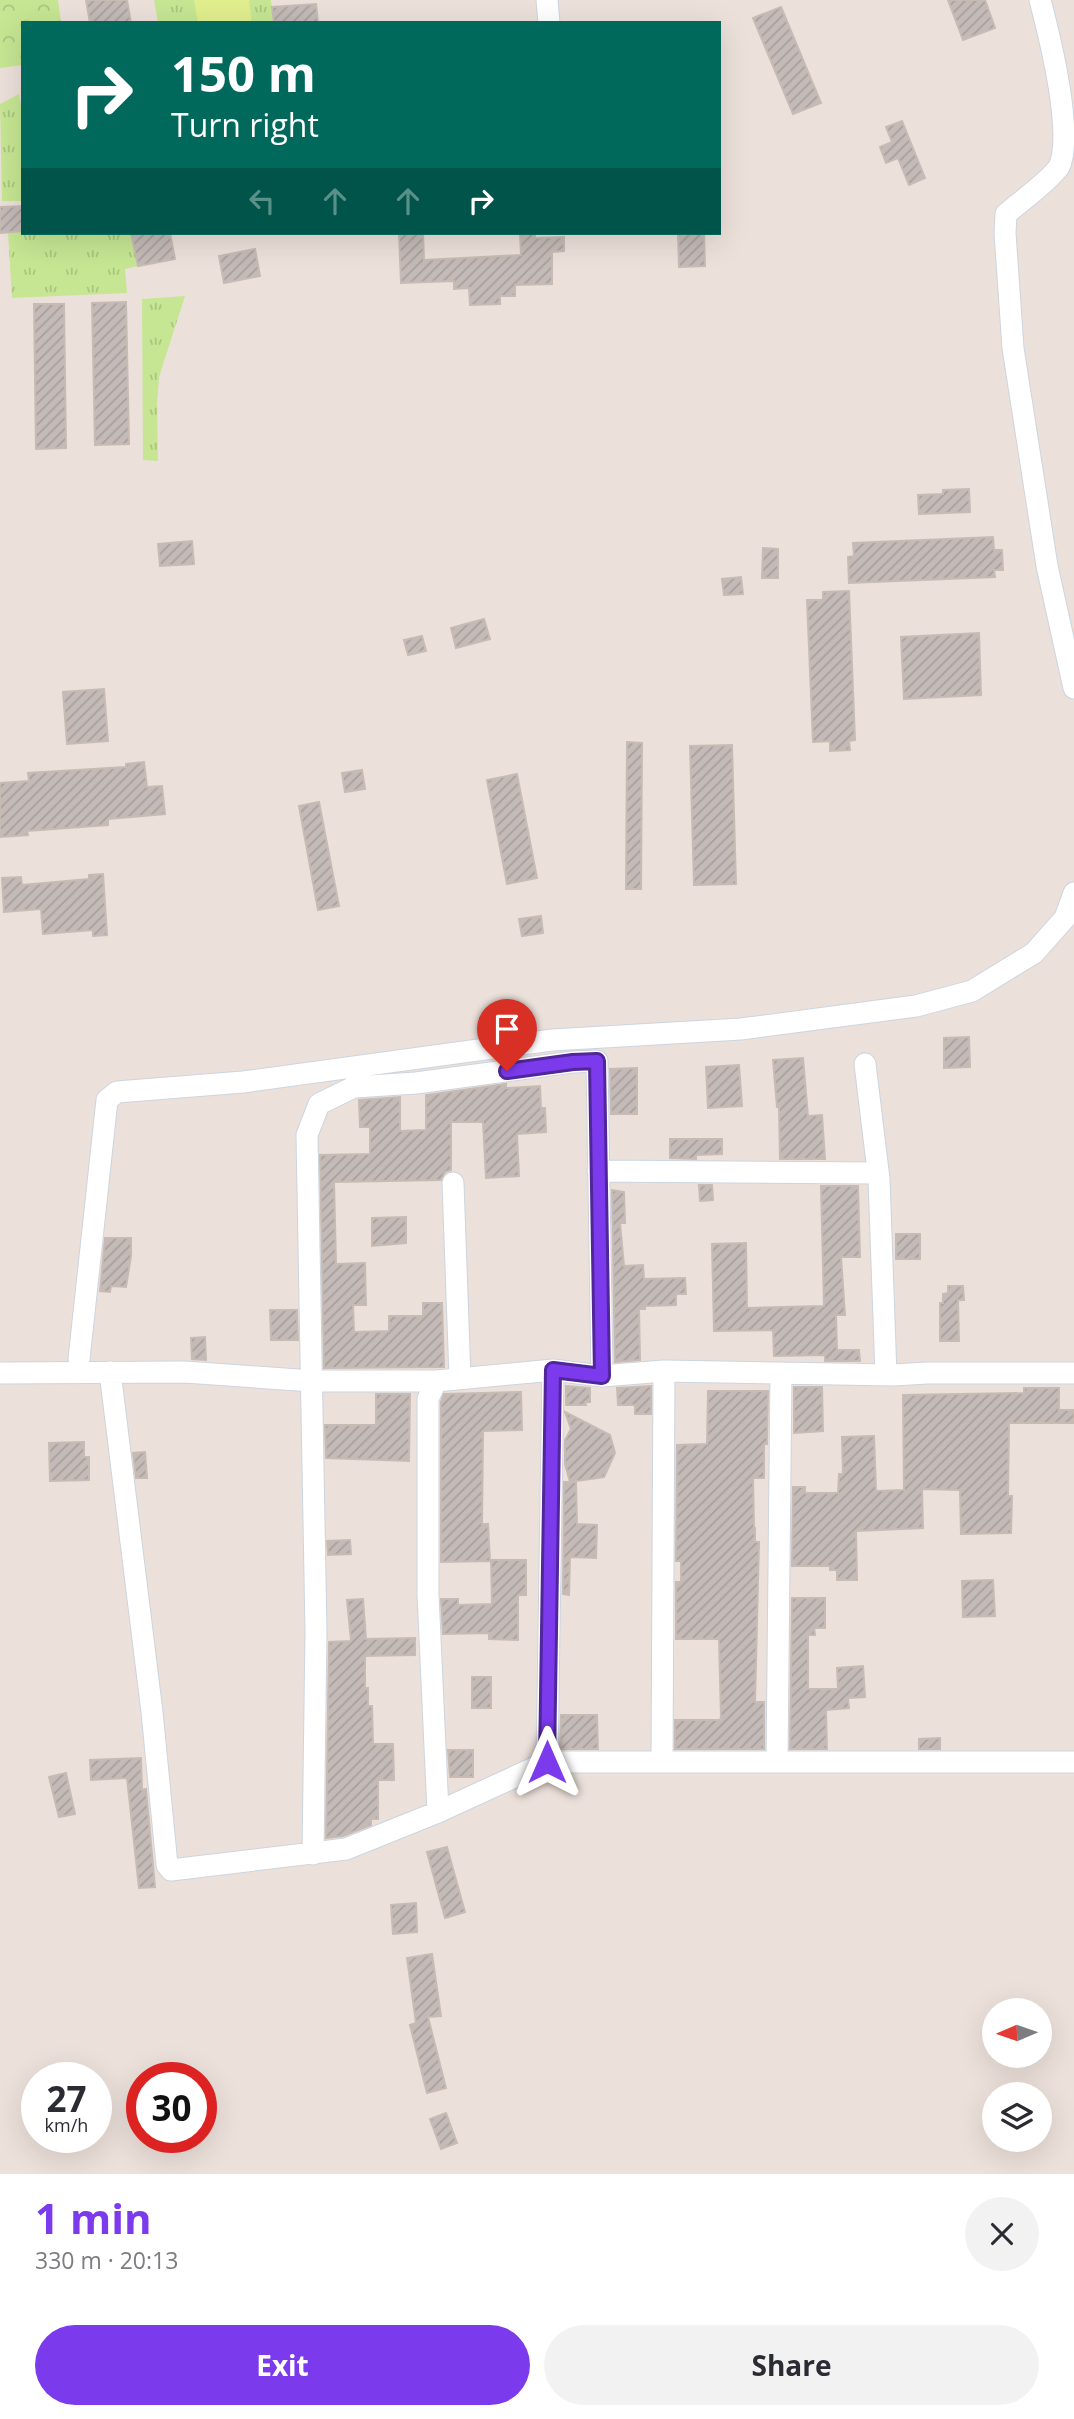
<!DOCTYPE html>
<html lang="en">
<head>
<meta charset="utf-8">
<style>
	body { margin:0; font-family:"Open Sans",sans-serif; background:#f2f2f3; color:#2b2b33; height:100vh; display:flex; flex-direction:column; font-size:26px; white-space:nowrap }
	* { box-sizing:border-box; margin:0 }
	p { font-size:23px; color:#7c7c81 }
	.icon { flex:none; width:38px; height:38px; fill:none; stroke:currentColor; stroke-width:2; stroke-linecap:round; stroke-linejoin:round }
	.map { position:relative; height:2174px; overflow:hidden }
	.details { display:flex; flex-direction:column; background:#fff; flex:1 }
	.details>* { flex:none }
	.hud { position:absolute; left:21px; top:21px; width:700px; height:214px; border-radius:0px; box-shadow:0 7px 28px #0002; background:#00695c; color:#fff; overflow:hidden }
	.needle { width:46px; rotate:268deg }
	.controls { position:absolute; left:982px; top:1998px; display:grid; gap:14px }
	.controls a { display:grid; place-items:center; width:70px; height:70px; border-radius:50%; background:#fff; box-shadow:0 7px 28px #0002; font-size:35px }
	.speed { position:absolute; left:21px; top:2062px; display:flex; gap:14px; font-size:35px; font-weight:700; text-align:center }
	.speed>* { display:grid; place-content:center; width:91px; height:91px; border-radius:50%; background:#fff; box-shadow:0 7px 28px #0002; line-height:1 }
	.speed small { font-size:18px; font-weight:400 }
	.speed .limit { border:10px solid #d22; background:#fff; color:#111 }
	.pin { position:absolute; display:grid; place-items:center; width:60px; height:60px; color:#fff; margin:-72px -30px; border-radius:50% 50% 50% 0; rotate:-45deg; box-shadow:0 0 7px #0007 }
	.pin .icon { rotate:45deg }
	.me { position:absolute; width:77px; margin:-38px; rotate:0deg; stroke-linejoin:round; filter:drop-shadow(0 0 5px #0008) }
	.turn { display:flex; align-items:center; gap:24px; height:147px; padding:0 35px; font-size:32px }
	.turn .icon { width:91px; height:91px; stroke-width:2.5 }
	.turn b { display:block; font-size:49px; line-height:60px }
	.lanes { display:flex; align-items:center; height:66px; padding:0 35px; background:#0003; justify-content:center; gap:35px; direction:ltr }
	.lanes .off { opacity:.35 }
	.round { display:grid; place-items:center; flex:none; width:74px; height:74px; border-radius:37px; background:#f2f2f3 }
	.head { display:flex; align-items:center; justify-content:space-between; height:119px; padding:0 35px }
	h1 { font-size:42px; font-weight:700; line-height:52px; color:#7c3aed }
	.action { display:flex; gap:14px; margin-top:auto; padding:14px 35px }
	.action a { flex:1; height:80px; border-radius:42px; background:#7c3aed; color:#fff; font-size:28px; font-weight:700; line-height:80px; text-align:center }
	.action a+a { background:#f2f2f3; color:#2b2b33 }
	.map>svg:first-child { display:block }
</style>
</head>
<body>
<div class="map">
<svg width="1074" height="2174" viewBox="0 0 1074 2174">
	<defs>
		<pattern id="grass-tufts" width="24" height="20" patternUnits="userSpaceOnUse" patternTransform="scale(1.75)"><rect width="24" height="20" fill="#c6e693"/><path d="M3 7l-1-3M5 7V3M7 7l1-3M15 17l-1-3M17 17v-4M19 17l1-3" fill="none" stroke="#aac57f"/></pattern>
		<pattern id="forest-crowns" width="20" height="18" patternUnits="userSpaceOnUse" patternTransform="scale(1.75)"><rect width="20" height="18" fill="#c6e693"/><path d="M2 6a3 3 0 1 1 6 0M12 15a3 3 0 1 1 6 0" fill="none" stroke="#aac57f"/></pattern>
		<pattern id="building-hatch" width="6" height="6" patternUnits="userSpaceOnUse" patternTransform="scale(1.75)"><rect width="6" height="6" fill="#c4bab7"/><path d="M-1 1l2-2M0 6l6-6M5 7l2-2" fill="none" stroke="#a8a09d"/></pattern>
	</defs>
	<rect width="100%" height="100%" fill="#ece0da"/>
	<path fill="url(#grass-tufts)" d="M154,0H271L274,23H158Z
		M19,94L23,117V201H2L0,104Z
		M23,231V233H131L138,266L125,269L127,293L12,298L8,232Z
		M185,296L159,377L157,404L158,461L143,460L142,299Z"/>
	<path fill="url(#forest-crowns)" d="M0,0H58L61,23H23V65L0,68Z"/>
	<path fill="#e0ee8e" d="M194,0H249L252,23H198Z"/>
	<path fill="url(#building-hatch)" stroke="#c8bbb4" stroke-width="2" d="M86,0H127L131,23H90Z
		M948,0H985L995,28L963,40Z
		M316,4L318,23H274L272,7Z
		M781,7L821,103L793,114L753,18Z
		M902,121L925,178L909,185L898,158L886,163L880,147L892,142L886,127Z
		M23,206V231L0,233V207Z
		M131,233H170L175,259L138,266Z
		M399,233H423L424,260L521,255L520,233H535V238L564,237V251L552,252V284L515,285V296H500V304L470,305L469,288L454,289V281L401,283Z
		M678,233H704L705,266L679,267Z
		M255,249L260,276L224,283L219,256Z
		M126,302L129,444L95,445L92,303Z
		M34,304H64L66,448L36,449Z
		M969,489L970,512L919,514L918,495L943,494V490Z
		M993,537L994,550H1002L1003,570H994L995,577L849,583L848,557L854,556L853,543Z
		M192,541L194,564L160,566L158,544Z
		M763,548L778,549V578H762Z
		M741,577L743,594L724,595L722,579Z
		M849,591L855,740L849,741L850,750L830,751V741L813,742L807,600H823V592Z
		M484,619L490,639L456,648L451,628Z
		M979,633L981,695L904,699L901,637Z
		M422,636L426,651L408,655L404,640Z
		M104,689L108,741L67,744L63,692Z
		M627,742L642,743L641,889H626Z
		M732,745L736,884L694,885L690,746Z
		M144,762L147,787L162,786L165,814L108,819V825L27,831L28,835L0,837V783L29,781L28,773L126,767V764Z
		M362,770L365,789L345,792L342,773Z
		M517,774L537,878L507,884L487,780Z
		M319,802L339,906L318,910L299,806Z
		M103,874L107,935L93,936V930L43,934L41,909L4,912L2,878L21,877L22,885L89,879V875Z
		M541,916L543,933L522,936L519,919Z
		M969,1037L970,1067L944,1068V1038Z
		M803,1058L808,1116L822,1115L825,1159H780L779,1107H777L773,1060Z
		M739,1065L742,1106L708,1108L706,1067Z
		M637,1068V1114H611L610,1069Z
		M506,1084V1088L540,1086L541,1108H545L546,1132L517,1134L519,1176L486,1178L483,1122H451V1170L445,1172L441,1180L334,1182L336,1264L365,1263L366,1305H353L354,1332L389,1331V1316H423V1303H442L444,1367L324,1368L320,1155L370,1154V1127H360L359,1100L400,1097V1131L426,1130V1095Z
		M670,1139H722V1154L696,1155V1159L670,1158Z
		M699,1185H712L713,1200L700,1201Z
		M821,1186H858L860,1257H841L845,1315H836L837,1350H859L860,1361H825V1355L774,1356L773,1330L714,1331L712,1244L746,1243L747,1308L824,1306Z
		M612,1190L624,1192L625,1223H620L624,1266L643,1265L644,1279L685,1278L686,1294H676V1305L645,1306V1309H639L640,1360L615,1362Z
		M406,1217V1243L372,1246V1218Z
		M896,1234H920V1259H896Z
		M105,1238H131V1256L126,1287L111,1286L110,1292L100,1291Z
		M948,1286H963L964,1300H958L959,1341H940V1303H943V1294L948,1293Z
		M270,1310H297L298,1340H271Z
		M205,1337L206,1360L192,1359L191,1338Z
		M566,1386L590,1388V1402H585L586,1405H566Z
		M651,1386V1414H635V1405H618L617,1388Z
		M794,1387H822L823,1431L794,1433Z
		M1024,1388H1059V1410H1074V1423H1009L1008,1496H1012L1011,1533L961,1534L960,1490L922,1489L923,1528L856,1531L857,1580H837V1570H830V1566H792L793,1487H805V1493H838L839,1474H843L842,1437L874,1436L876,1491L904,1490L903,1395L1024,1393Z
		M708,1391H768L767,1444H764V1478H753L754,1528H755V1542H759L755,1702H764V1749H675V1720H720L721,1717L719,1639H676V1582H681V1561H676L677,1445L707,1444Z
		M521,1392L522,1430L483,1431L482,1524H488L490,1561L441,1562V1402L444,1394Z
		M376,1394H410L409,1461L326,1458L325,1425H376Z
		M565,1412L610,1435L615,1453L604,1477L570,1482L565,1464V1440L571,1429Z
		M84,1442V1457H89V1480L50,1481L49,1443Z
		M145,1452L147,1478H136L133,1453Z
		M564,1482H576L577,1524L597,1525L596,1558L570,1557L569,1595L563,1594Z
		M350,1540L351,1554L328,1555L327,1541Z
		M491,1560H526V1595H518V1640L489,1639V1633L443,1634L441,1599H458V1605L492,1604Z
		M993,1580L995,1616L963,1617L962,1581Z
		M792,1598H825V1628H814L815,1635H808V1689H838L837,1668L863,1666L865,1697L848,1698L849,1708L826,1710L827,1749H790Z
		M363,1599L366,1639L415,1638V1655L365,1656V1688H368V1706H372L373,1744H393L394,1780H378V1819H371V1825L343,1836L326,1838L329,1642L351,1641L347,1600Z
		M472,1677H491V1708H472Z
		M561,1715H597L598,1749H560Z
		M940,1738V1749H919V1739Z
		M448,1750H473V1777H450Z
		M141,1758L142,1790L146,1789L155,1887L139,1888L127,1778L91,1780L90,1760Z
		M66,1773L75,1814L59,1817L49,1777Z
		M447,1847L465,1912L445,1918L427,1852Z
		M416,1903L417,1932L393,1934L391,1905Z
		M432,1954L441,2016L428,2017L446,2088L427,2093L410,2025L416,2023L407,1958Z
		M446,2113L457,2143L441,2149L430,2119Z"/>
	<g fill="none" stroke-linecap="round" stroke-linejoin="round">
		<defs>
			<path id="minor" d="M547,0L549,23
				M1040,0C1050,38 1074,134 1059,167C1048,182 1021,201 1006,214L1005,233L1013,348L1047,566L1074,688
				M865,1064L879,1179L886,1375
				M598,1171L878,1173
				M453,1183L460,1378
				M79,1359L107,1100L117,1092L243,1082L552,1040L741,1029L916,1006L972,991L1034,953L1065,918L1074,893
				M110,1372L152,1712L167,1865L171,1870L346,1849L438,1812L547,1762H1074
				M0,1373L185,1372L312,1381H436L553,1370L602,1376L664,1371L894,1375L927,1373H1074
				M436,1381L428,1399V1595L438,1812
				M547,1762L553,1370
				M662,1762L664,1371
				M777,1762L781,1373
				M313,1854L316,1632L307,1135L319,1104L354,1087L416,1083L573,1062L597,1061L602,1376"/>
		</defs>
		<use href="#minor" stroke="#ccd5df" stroke-width="23"/>
		<use href="#minor" stroke="#fff" stroke-width="21"/>
	</g>
	<g fill="none" stroke-linecap="round" stroke-linejoin="round">
		<defs>
			<path id="route" d="M507,1071L573,1062L597,1061L602,1376L553,1370L547,1762"/>
		</defs>
		<use href="#route" stroke="#51269a" stroke-width="18"/>
		<use href="#route" stroke="#7c3aed" stroke-width="12"/>
	</g>
</svg>
<div class="controls">
<a><svg class="needle" viewBox="-14 -14 28 28"><path d="M0-13l5 13h-10z" fill="#e53935"/><path d="M0 13l5-13h-10z" fill="#7c7c81"/></svg></a>
<a><svg class="icon" aria-label="layers" viewBox="0 0 24 24"><path d="M12 4l9 5-9 5-9-5zM3 14l9 5 9-5"/></svg></a>
</div>
<div class="speed"><div>27<small>km/h</small></div><div class="limit">30</div></div>
<div class="pin" style="left:507px;top:1071px;background:#d93025"><svg class="icon" aria-label="arrive" viewBox="0 0 24 24"><path d="M6 21V4h12l-3 4 3 4H6"/></svg></div>
<svg class="me" style="left:547px;top:1762px" viewBox="-20 -20 40 40"><path d="M0-17L14 15 0 8-14 15z" fill="#7c3aed" stroke="#fff" stroke-width="4"/></svg>
<div class="hud">
<div class="turn"><svg class="icon" aria-label="right" viewBox="0 0 24 24"><path d="M7 20v-9h11M14 6l5 5-5 5"/></svg><div><b>150 m</b>Turn right</div></div>
<div class="lanes"><svg class="icon off" aria-label="left" viewBox="0 0 24 24"><path d="M17 20v-9H6M10 6l-5 5 5 5"/></svg><svg class="icon off" aria-label="ahead" viewBox="0 0 24 24"><path d="M12 20V5M6 11l6-6 6 6"/></svg><svg class="icon off" aria-label="ahead" viewBox="0 0 24 24"><path d="M12 20V5M6 11l6-6 6 6"/></svg><svg class="icon" aria-label="right" viewBox="0 0 24 24"><path d="M7 20v-9h11M14 6l5 5-5 5"/></svg></div>
</div>
</div>
<section class="details">
<div class="head"><div><h1>1 min</h1><p>330 m · 20:13</p></div><a class="round"><svg class="icon" aria-label="close" viewBox="0 0 24 24"><path d="M6 6l12 12M18 6L6 18"/></svg></a></div>
<div class="action"><a>Exit</a><a>Share</a></div>
</section>
</body>
</html>
